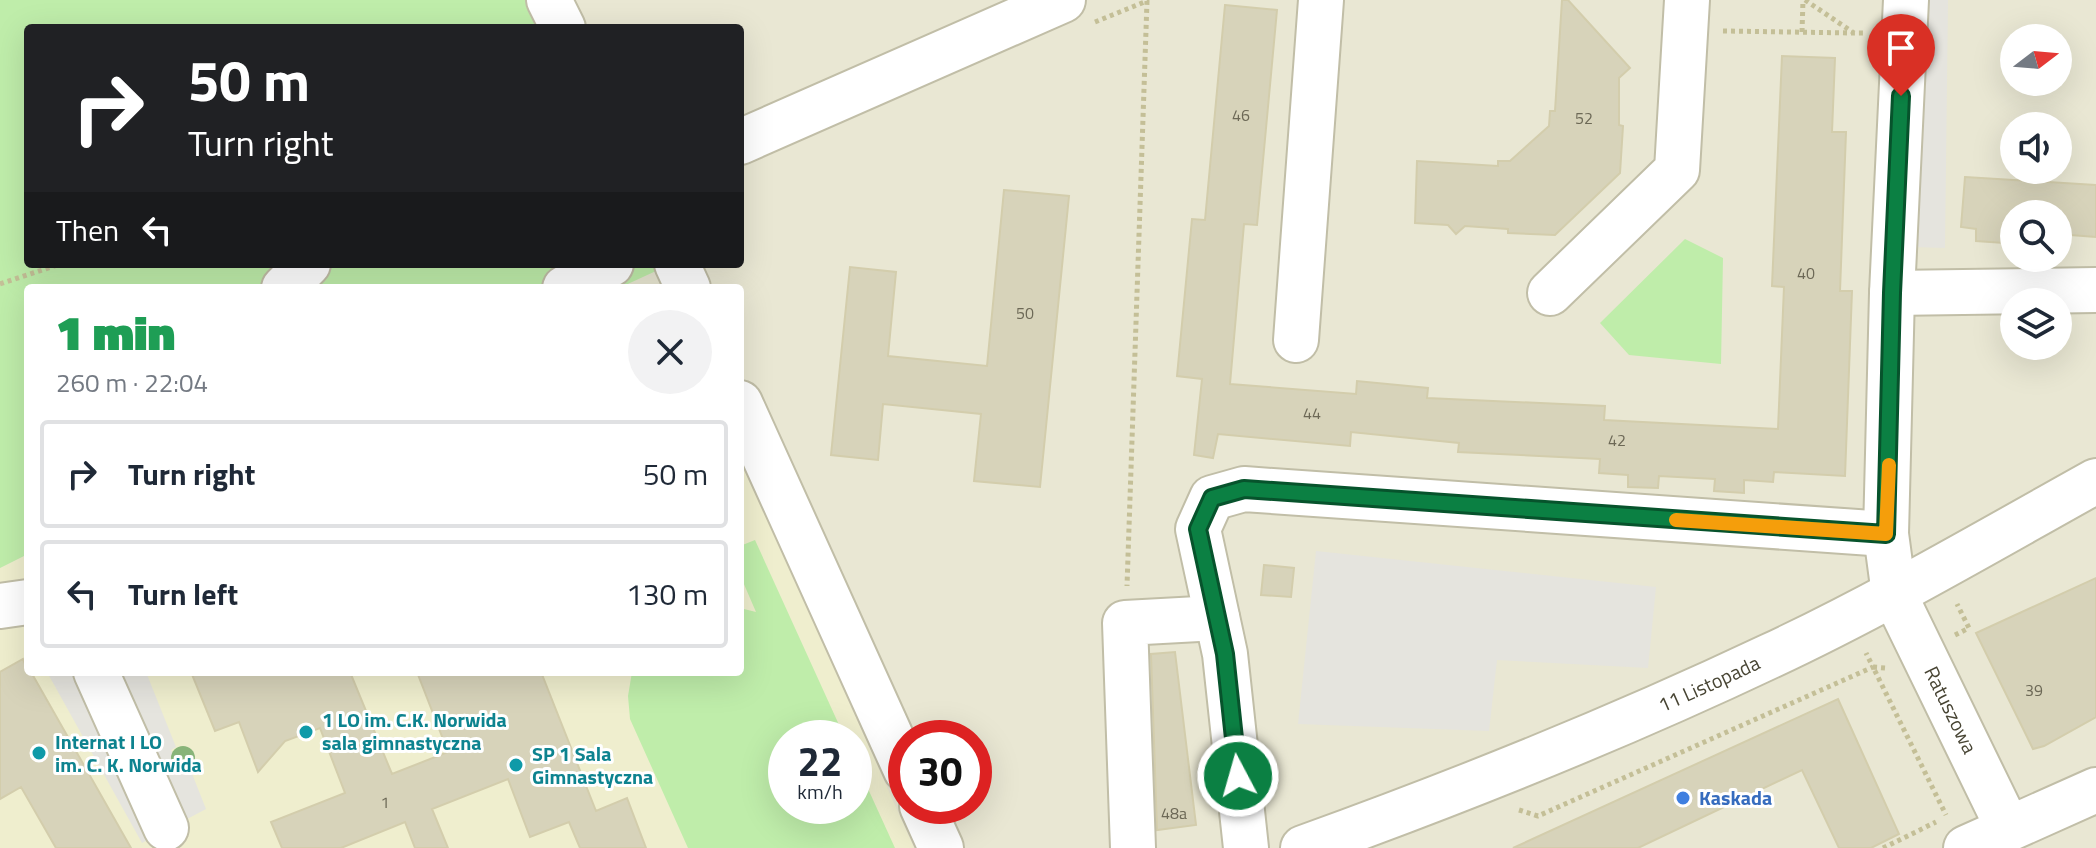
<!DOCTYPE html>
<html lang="en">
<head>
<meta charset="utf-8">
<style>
	body { margin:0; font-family:"Titillium Web",sans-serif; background:#f2f2f3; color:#1f2937; height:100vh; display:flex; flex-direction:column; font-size:30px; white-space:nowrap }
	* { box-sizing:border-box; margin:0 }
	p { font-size:26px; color:#747a83 }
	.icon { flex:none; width:44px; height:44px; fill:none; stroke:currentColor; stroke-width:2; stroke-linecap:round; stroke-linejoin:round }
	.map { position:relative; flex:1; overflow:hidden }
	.panel { position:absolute; left:24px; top:284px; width:720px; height:392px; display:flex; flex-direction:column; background:#fff; border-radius:8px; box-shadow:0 8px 32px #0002 }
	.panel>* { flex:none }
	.top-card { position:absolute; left:24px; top:24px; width:720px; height:244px; border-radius:8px; box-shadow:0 8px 32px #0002; background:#202124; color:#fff; overflow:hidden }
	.needle { width:52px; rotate:74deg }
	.fabs { position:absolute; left:2000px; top:24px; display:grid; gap:16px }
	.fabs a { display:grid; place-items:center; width:72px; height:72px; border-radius:50%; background:#fff; box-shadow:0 8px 32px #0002; font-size:40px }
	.speed { position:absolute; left:768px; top:720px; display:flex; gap:16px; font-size:40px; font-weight:700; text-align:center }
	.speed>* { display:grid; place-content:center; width:104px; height:104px; border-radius:50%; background:#fff; box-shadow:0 8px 32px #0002; line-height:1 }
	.speed small { font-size:20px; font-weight:400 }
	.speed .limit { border:12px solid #d22; background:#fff; color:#111 }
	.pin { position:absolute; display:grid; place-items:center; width:68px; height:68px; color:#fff; margin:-82px -34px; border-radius:50% 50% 50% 0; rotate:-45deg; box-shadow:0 0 8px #0007 }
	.pin .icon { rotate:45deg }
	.me { position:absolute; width:88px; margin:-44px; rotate:354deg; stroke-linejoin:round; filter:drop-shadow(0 0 6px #0008) }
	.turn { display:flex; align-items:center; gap:28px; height:168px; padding:0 32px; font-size:36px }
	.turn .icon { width:104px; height:104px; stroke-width:2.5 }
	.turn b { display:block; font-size:56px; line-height:68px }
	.then { display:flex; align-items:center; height:76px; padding:0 32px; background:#0003; gap:16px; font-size:30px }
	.round { display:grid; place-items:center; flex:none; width:84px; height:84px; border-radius:42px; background:#f2f2f3 }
	.headline { display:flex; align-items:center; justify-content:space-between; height:136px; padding:0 32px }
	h1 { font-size:48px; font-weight:800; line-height:60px; color:#1e9e55 }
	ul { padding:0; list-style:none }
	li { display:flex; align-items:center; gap:24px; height:108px; margin:0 16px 12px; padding:0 16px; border:4px solid #e0e1e3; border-radius:8px }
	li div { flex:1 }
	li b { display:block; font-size:30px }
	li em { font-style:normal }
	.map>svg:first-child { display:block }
</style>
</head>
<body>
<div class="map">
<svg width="2096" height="848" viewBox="0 0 2096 848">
	<rect width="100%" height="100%" fill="#f5f3e5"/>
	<path fill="#e9e7d3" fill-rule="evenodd" d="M0,0H2096V848H0ZM28,28H740V264H28ZM2014,38H2058V82H2014ZM2014,126H2058V170H2014ZM2014,214H2058V258H2014ZM28,288H740V672H28ZM2014,302H2058V346H2014ZM786,738H854V806H786ZM906,738H974V806H906Z"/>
	<path fill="#efeece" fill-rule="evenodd" d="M743,464L914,848H0V568L28,554V672H740V465ZM786,738H854V806H786Z"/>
	<path fill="#bfedaa" d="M0,0H528L541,28H28V264H652L656,271L619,288H28V554L0,568Z
		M1685,239L1723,258L1721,364L1629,355L1600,323Z
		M755,540L845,738H786V806H854V758L895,848H688L630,719L628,696L632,672H740V608L756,612L740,575V546Z"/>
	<path fill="#e5e4de" d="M1916,0H1948L1945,248L1913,247Z
		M1316,551L1656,587L1648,668L1497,660L1489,731L1298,724Z
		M47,672H146L176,747L171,750L181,773L191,771L206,809L142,843Z"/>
	<path fill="#d7d3ba" stroke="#d3cdac" stroke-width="2" d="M1562,0H1568L1630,68L1619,78V125L1623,126L1620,173L1555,235L1508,233V229L1465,226L1456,234L1448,225L1415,223L1417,161L1498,166V161H1510L1549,126L1550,111H1555Z
		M1225,5L1277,10L1257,225L1244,224L1230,384L1356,394L1357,381L1428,388L1427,398L1605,406L1604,420L1778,429L1784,287L1772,286L1782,56L1835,58L1832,132H1846L1840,291H1852L1845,476L1774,472L1773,482L1744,480V493L1714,491L1715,479L1659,476L1658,488L1628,487V475L1599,473L1600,459L1458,452L1459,443L1351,432L1350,446L1218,434L1213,458L1194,455L1202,379L1177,376L1192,219L1205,220Z
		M1965,177L2096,185V237L2058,234V214H2014V231L2005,230L2004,243L1976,241V229L1961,227Z
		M1004,190L1069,196L1040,487L974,481L981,414L883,404L878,460L831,455L850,267L896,272L888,356L987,366Z
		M1264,565L1294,568L1291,597L1261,595Z
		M2096,578V717L2044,746L2033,749L1976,633Z
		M1175,652L1196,825L1157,830L1151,654Z
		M23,659L28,672H31L131,848H56L21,787L0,799V672Z
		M191,672H350L392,774L448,752L417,672H541L596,811L627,798L646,848H580L569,822L530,837L508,779L432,809L448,848H415L405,822L341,848H282L271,822L345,793L320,728L285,741L258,772L239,722L215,731Z
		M1838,699L1899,834L1871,848H1839L1802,770L1638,848H1513Z"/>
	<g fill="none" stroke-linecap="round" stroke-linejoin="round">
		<defs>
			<g id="minor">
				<path d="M549,0L563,28"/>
				<path id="s1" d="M1906,0L1892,293L1886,534L1894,594L2008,828"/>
				<path d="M740,142L1063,0"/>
				<path d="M677,264L688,288"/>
				<path d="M284,288L308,264"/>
				<path d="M565,288L611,264"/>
				<path d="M1550,293L1677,170L1687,0"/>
				<path d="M1892,293L2096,290"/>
				<path d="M1296,340L1321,0"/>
				<path d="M740,403L906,770"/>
				<path d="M0,606L28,602"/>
				<path d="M96,672L166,828"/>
				<path d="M922,806L941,848"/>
				<path d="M1133,848L1125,623L1217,618"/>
				<path d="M1246,848L1225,654L1198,529L1212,498L1244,489L1886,534"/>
				<path id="s2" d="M1303,848C1461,791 1618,728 1770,656C1881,604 1988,541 2096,481"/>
				<path d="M1966,848L2096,790"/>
			</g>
		</defs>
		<use href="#minor" stroke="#c1bea7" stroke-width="48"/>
		<path stroke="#c4bf97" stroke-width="5" stroke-dasharray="4 4" stroke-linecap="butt" d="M1805,0L1854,33H1866
			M1095,22L1147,1L1127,586
			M1723,31L1854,33
			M1802,32L1803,0
			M0,284L60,264
			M1955,635L1969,628L1957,604
			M1885,668L1873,667L1946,815
			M1519,810L1538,816L1873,667L1866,653
			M1883,848L1936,822"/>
		<use href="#minor" stroke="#fff" stroke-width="44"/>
	</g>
	<circle fill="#88b479" cx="183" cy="758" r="12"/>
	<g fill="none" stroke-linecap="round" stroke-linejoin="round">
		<defs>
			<path id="route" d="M1238,776L1225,654L1198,529L1212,498L1244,489L1886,534L1892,293L1901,96"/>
		</defs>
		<use href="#route" stroke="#07532c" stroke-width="20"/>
		<use href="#route" stroke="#0b8043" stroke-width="14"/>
		<path stroke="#f59e0b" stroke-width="14" d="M1676,520L1886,534L1889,465"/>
	</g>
	<g fill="#0f9aa8" stroke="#fff" stroke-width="3">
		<circle cx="306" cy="732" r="8"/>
		<circle cx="39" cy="753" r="8"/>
		<circle cx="516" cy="765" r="8"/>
	</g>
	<circle fill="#3f7fe0" stroke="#fff" stroke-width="3" cx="1683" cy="798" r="8"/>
	<g text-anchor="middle" stroke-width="6" stroke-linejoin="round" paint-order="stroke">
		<g font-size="16" fill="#6c6856">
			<text x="1241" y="121">46</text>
			<text x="1584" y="124">52</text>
			<text x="1806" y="279">40</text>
			<text x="1025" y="319">50</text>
			<text x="1312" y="419">44</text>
			<text x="1617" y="446">42</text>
			<text x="2034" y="696">39</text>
			<text x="385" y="808">1</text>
			<text x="1174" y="819">48a</text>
		</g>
		<g font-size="20" fill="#484534" stroke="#fff">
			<text dy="7" stroke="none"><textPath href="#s2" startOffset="438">11 Listopada</textPath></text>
			<text dy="7" stroke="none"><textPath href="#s1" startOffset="724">Ratuszowa</textPath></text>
		</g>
		<g font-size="20" font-weight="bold" fill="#0d838f" stroke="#fff" text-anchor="start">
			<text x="322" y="727">1 LO im. C.K. Norwida<tspan x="322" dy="23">sala gimnastyczna</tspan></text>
			<text x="55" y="749">Internat I LO<tspan x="55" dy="23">im. C. K. Norwida</tspan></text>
			<text x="532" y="761">SP 1 Sala<tspan x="532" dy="23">Gimnastyczna</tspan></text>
		</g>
		<g font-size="20" font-weight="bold" fill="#366cbe" stroke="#fff" text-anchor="start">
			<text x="1699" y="805">Kaskada</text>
		</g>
	</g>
</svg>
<div class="fabs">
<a><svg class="needle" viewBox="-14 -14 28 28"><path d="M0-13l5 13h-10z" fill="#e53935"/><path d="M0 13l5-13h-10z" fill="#747a83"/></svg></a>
<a><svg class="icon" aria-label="sound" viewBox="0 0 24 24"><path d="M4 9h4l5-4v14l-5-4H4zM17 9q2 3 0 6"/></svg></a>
<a><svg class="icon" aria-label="search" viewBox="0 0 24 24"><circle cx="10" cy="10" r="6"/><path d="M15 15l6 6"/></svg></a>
<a><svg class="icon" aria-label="layers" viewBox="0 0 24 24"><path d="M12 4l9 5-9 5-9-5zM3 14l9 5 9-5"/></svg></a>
</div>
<div class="speed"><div>22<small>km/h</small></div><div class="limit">30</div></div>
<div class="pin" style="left:1901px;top:96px;background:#d93025"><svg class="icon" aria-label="arrive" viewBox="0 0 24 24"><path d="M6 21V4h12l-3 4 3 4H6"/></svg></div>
<svg class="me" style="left:1238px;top:776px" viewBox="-20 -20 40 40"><circle r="17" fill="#0b8043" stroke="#fff" stroke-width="3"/><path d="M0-11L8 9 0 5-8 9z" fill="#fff"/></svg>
<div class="top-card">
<div class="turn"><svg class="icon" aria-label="right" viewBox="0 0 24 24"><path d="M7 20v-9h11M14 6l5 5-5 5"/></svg><div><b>50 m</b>Turn right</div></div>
<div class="then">Then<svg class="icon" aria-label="left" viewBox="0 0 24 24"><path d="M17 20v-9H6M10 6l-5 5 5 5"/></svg></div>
</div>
<section class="panel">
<div class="headline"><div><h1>1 min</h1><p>260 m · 22:04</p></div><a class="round"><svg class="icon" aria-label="close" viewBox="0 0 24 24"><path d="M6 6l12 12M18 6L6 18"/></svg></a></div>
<ul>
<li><svg class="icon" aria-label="right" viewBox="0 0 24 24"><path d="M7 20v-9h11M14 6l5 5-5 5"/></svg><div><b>Turn right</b></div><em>50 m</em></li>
<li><svg class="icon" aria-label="left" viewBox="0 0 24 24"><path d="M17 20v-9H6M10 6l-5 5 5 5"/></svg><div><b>Turn left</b></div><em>130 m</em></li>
</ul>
</section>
</div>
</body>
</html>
